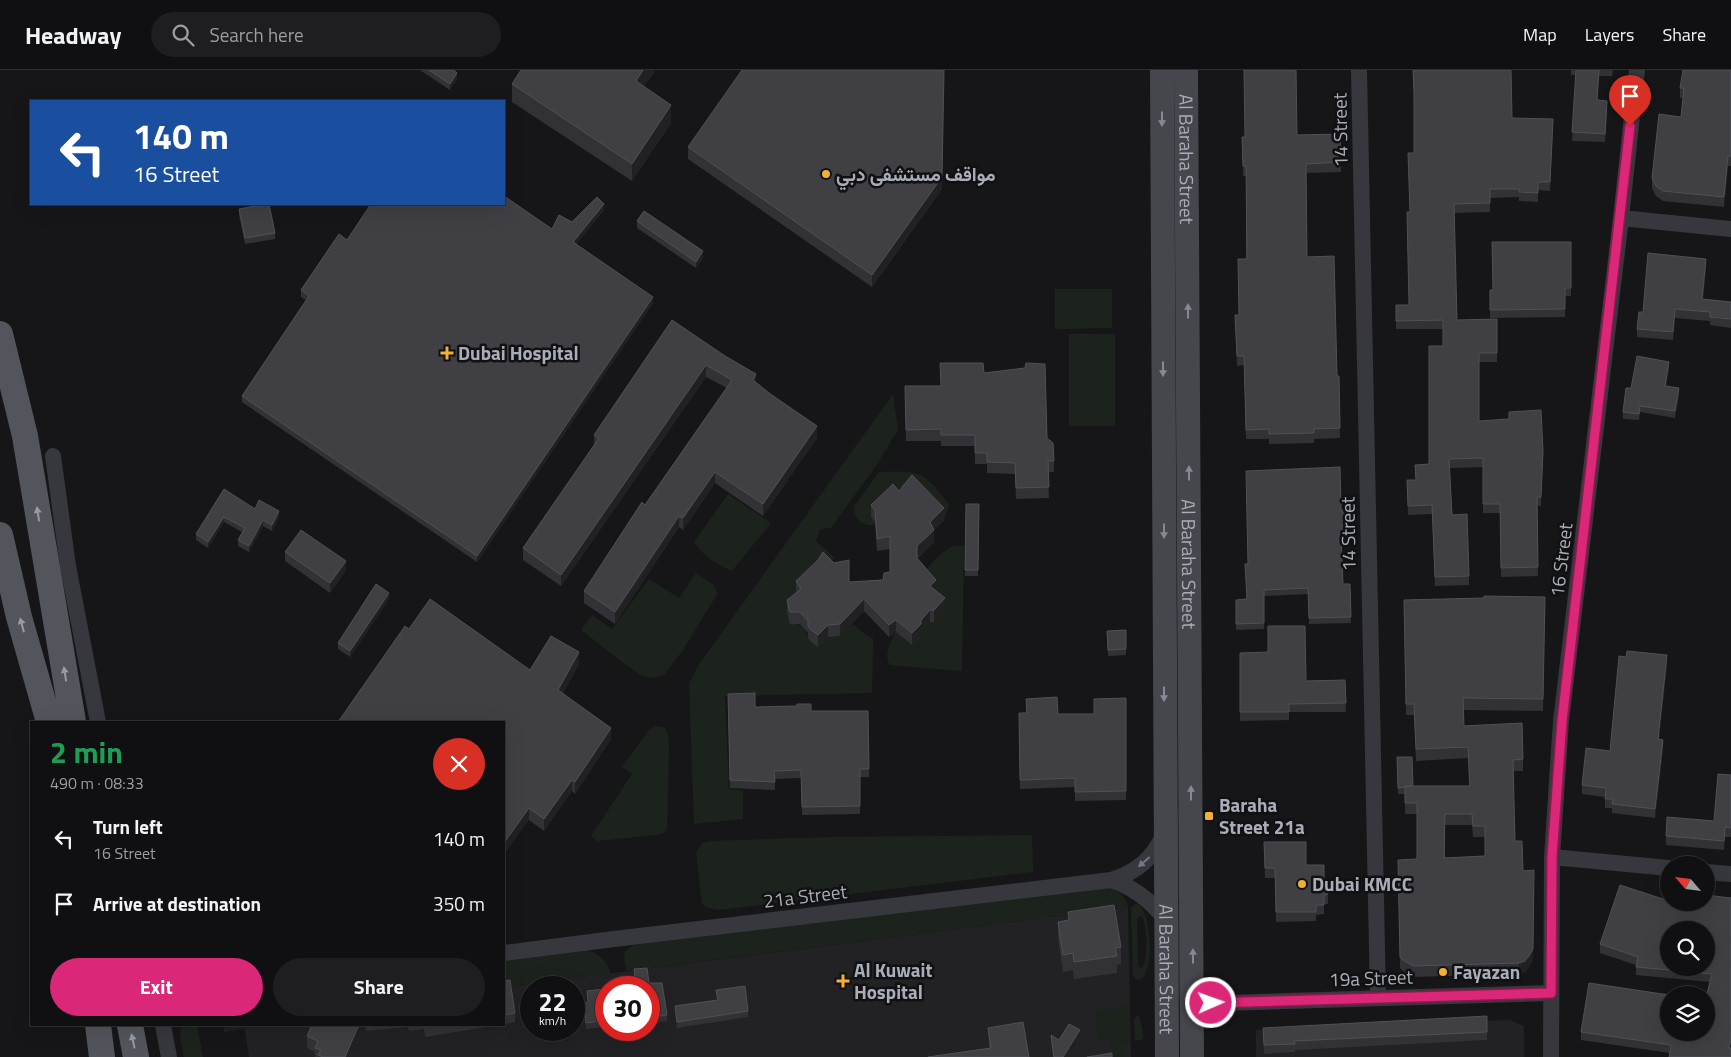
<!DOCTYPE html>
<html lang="en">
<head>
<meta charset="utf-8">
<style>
	body { margin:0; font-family:"Titillium Web",Vazirmatn,sans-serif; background:#1e1e20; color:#f1f3f6; height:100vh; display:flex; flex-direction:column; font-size:19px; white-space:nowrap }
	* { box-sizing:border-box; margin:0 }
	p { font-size:16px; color:#9c9d9f }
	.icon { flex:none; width:28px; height:28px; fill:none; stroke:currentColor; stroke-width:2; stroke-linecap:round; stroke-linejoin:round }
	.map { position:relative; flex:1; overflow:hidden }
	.side { position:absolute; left:30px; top:651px; width:475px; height:305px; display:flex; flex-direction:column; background:#101012; border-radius:0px; box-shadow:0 5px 20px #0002,0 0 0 1px #303032 }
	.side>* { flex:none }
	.guide { position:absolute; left:30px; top:30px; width:475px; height:105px; border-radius:0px; box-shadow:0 5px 20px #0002,0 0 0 1px #303032; background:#1a4fa0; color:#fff; overflow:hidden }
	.needle { width:32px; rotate:298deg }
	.tools { position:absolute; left:1660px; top:786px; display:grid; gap:10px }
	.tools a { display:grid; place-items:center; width:55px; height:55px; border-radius:50%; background:#101012; box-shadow:0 5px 20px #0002,0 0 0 1px #303032; font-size:25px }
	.speed { position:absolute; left:520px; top:906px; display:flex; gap:10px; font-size:25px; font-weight:700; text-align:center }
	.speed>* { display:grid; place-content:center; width:65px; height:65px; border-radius:50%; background:#101012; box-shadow:0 5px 20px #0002,0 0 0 1px #303032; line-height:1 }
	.speed small { font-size:12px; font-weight:400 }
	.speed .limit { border:8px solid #d22; background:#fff; color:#111 }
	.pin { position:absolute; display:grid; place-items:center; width:42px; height:42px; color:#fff; margin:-51px -21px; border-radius:50% 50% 50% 0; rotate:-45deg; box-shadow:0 0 5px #0007 }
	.pin .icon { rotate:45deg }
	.me { position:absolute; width:55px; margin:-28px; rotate:88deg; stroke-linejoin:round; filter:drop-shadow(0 0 4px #0008) }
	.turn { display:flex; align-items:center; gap:18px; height:105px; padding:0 20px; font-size:22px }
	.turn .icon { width:65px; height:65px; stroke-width:2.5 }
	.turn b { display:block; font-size:35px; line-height:42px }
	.round { display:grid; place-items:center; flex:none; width:52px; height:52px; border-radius:26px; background:#1e1e20 }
	.summary { display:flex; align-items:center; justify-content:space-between; height:85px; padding:0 20px }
	h1 { font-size:30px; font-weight:700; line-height:38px; color:#1e9e55 }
	.button { display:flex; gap:10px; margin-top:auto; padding:10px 20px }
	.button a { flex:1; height:58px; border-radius:30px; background:#db2777; color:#fff; font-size:20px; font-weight:700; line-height:58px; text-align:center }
	.button a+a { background:#1e1e20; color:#f1f3f6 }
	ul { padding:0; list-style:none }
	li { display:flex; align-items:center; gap:15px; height:65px; padding:0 20px }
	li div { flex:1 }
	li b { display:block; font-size:19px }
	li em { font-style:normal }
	header { display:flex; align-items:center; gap:30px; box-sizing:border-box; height:70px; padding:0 25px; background:#101012; border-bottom:1px solid #303032 }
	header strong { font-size:24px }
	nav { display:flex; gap:28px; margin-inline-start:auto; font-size:18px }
	.search { width:350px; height:45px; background:#1e1e20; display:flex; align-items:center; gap:12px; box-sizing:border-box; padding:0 18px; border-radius:28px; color:#9c9d9f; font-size:19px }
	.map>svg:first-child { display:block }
</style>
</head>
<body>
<header>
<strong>Headway</strong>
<div class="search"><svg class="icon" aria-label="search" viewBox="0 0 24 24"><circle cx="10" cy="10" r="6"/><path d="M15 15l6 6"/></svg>Search here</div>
<nav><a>Map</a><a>Layers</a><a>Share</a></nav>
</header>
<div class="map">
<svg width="1731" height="987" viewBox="0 0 1731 987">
	<rect width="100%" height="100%" fill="#161618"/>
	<path fill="#222225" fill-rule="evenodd" d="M1128,837L1131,987H249L244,955H504V917ZM531,918H574V960H531ZM606,918H649V960H606Z
		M1510,950L1524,956V987H1256V960L1305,956Z"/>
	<path fill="#1c231d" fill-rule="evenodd" d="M1055,219H1112V258L1055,259Z
		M1115,264V356H1069V264Z
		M893,324L898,360L876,396L831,458L820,459L816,471L835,488L823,494L796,554C807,556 807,569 815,575L832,562L840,566L853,554L866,565L873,568L872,623L725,626L729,719L743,721V749L694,754L689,613L698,596Z
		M879,402C890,402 914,400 922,406C933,413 942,425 949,435L944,450L912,417L871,447L877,454C866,458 859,452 854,443L855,435Z
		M728,424L771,453L732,501C719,496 701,484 694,472Z
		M952,476H964L962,601L889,595L887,586L889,576L921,506L939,485Z
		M696,503L713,514L718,523L683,580L664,605L652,608L642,606L622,592L581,560L592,545L612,559L649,509L679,528Z
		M655,656L664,657L668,664L669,676L667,759L664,763L656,765L597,771L591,766L632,704L622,697L648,661Z
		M1175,738H1179L1180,830H1176Z
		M1032,765L1033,802L719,840L708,838L702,834L696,782L702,773L710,771L832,767Z
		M1093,815C1109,815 1124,821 1128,837L626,901L624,888L625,881L633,875Z
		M1135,834L1140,835C1151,850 1154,892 1143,908L1138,910L1134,907L1133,904L1131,838ZM1139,846H1142C1147,855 1149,893 1141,899L1138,896L1137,850Z
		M1176,837H1180L1181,928H1177Z
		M582,879C598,882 607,889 611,904L504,917V889Z
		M1130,935V974L1123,976L1124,987H1112L1109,969L1098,971L1096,941Z
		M1137,946L1140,948L1144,969L1135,971L1134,949Z
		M181,955H197L203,987H184L180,968Z
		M223,955H244V959L224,962Z"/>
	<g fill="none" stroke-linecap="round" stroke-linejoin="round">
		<path stroke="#37383d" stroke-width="16" d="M1359,0L1378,928
			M1621,148L1731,159
			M53,386L68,496L98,652
			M1552,787L1669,798
			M1706,802L1731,804
			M1111,810C1134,817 1151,831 1166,850
			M504,883L614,869L1111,810C1136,803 1154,787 1164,764
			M1192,934L1551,923
			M163,955L169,987
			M1551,987L1552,787L1561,651L1621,148L1637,0"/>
		<g stroke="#45474d" stroke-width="24">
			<path id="s1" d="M1162,0L1167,987"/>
			<path id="s2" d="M1186,0L1192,987"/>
		</g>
		<path stroke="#53555c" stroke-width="26" d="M0,264L25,366L73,652
			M0,465L19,547L49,652
			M98,955L102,987
			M130,955L136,987"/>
	</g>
	<path fill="#323236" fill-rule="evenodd" d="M420,0H454L457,9L450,20Z
		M1413,0H1511L1512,48L1553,58L1550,121L1538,120V132L1519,131V127L1490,128V142L1454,143L1457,250L1497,249V292H1479V351L1543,381L1541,436L1537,435L1538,506L1501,507L1500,443H1483V397L1450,398L1452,445L1469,506V515L1435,516L1432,444L1408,445L1407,410H1416L1415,395L1429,394L1443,276V259H1396V235H1409L1410,142L1408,83H1414V31Z
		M1571,0H1613L1612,6H1599L1597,30L1607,40L1605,72L1572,71L1576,5H1571Z
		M1731,0V96H1728L1724,137L1663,131L1656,126L1652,118V108L1681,47L1683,28H1680V18Z
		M655,1L644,16L671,53L632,111L512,32V14Z
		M1297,65L1341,92V102L1306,103L1307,187L1337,306H1339L1340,368L1314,369V373L1269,374V369H1246L1244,295L1237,296L1235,245H1239L1246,189V106H1243L1242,77Z
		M688,77L942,119L872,217L688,89Z
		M239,139L275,163V169L245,174L239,145Z
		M604,140L576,174L653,233L477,492L242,332V326L306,230L301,227V220L347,170L552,159L572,152Z
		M637,151L703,188L696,198L637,158Z
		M1571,172V226H1565V247L1490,248V220H1493Z
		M1706,197L1703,229L1731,232V258L1710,255V251L1675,248L1673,270L1637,267V259L1643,242Z
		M672,250L756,313L817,368L763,446L715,413L683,460L679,457L615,554L584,533V521L727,318L706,307L561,516L523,490V478L594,375V365Z
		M1669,298L1666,316L1679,324L1675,348L1640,342L1639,350L1623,349V342L1631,318Z
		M984,303L1047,368L1054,391V402H1048L1049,428L1016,429L1015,404L987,403V394H975V376H941V371H906L905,316H940Z
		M224,419L255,439L279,447L272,461L263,456L249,482L238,476V470L242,462L224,452L208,478L196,470V464Z
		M899,421L944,450L934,460V472L917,489L936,521L945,540L934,552H930L921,562V566L912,575L896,562L889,567L864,541L840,566L828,567L818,577L811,572L808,568V563L800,554H790L787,542V530L796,523V511L849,512L883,510L890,502V479L877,481L875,452L871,447V435Z
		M966,434H979L978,506H965Z
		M1341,440L1344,466V472H1341L1343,514H1350L1351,553L1309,554L1308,524L1264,526V559L1236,560V530L1246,529L1248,494Z
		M285,482L346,500L330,523L285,491Z
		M1545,527L1543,641L1464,640V656L1523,689V701H1513L1515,771L1523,801L1533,890L1529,897L1525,902L1519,904L1413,907L1403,901L1400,898L1398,801L1417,789V744H1405V724H1398L1397,687L1413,716H1469L1468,688L1416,691L1414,645H1406L1404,530ZM1445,755H1472L1473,767H1485V786L1445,788Z
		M389,529L350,587L338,579V573Z
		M409,559L530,600L579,594L563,623L611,669L575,724L572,721L544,761L529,750L504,652Z
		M1126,560V585L1108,586L1107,561Z
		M1240,583L1306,611L1345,610L1346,642H1289V650L1240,651Z
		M1667,594L1659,669L1663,679L1655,748L1612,743V738H1605V727L1582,724V715L1610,681Z
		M728,624L755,637L811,641H868L869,707H860V744L802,745L801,708L775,709V720L730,718Z
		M1126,628V730L1075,731V717L1020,719L1019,643H1026V629L1058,644H1094Z
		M1731,705V767H1725L1724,780L1666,775V766L1714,751Z
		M1264,772L1306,795L1324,811H1328V834H1324V844L1316,845V851L1276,852L1275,808H1265Z
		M1706,832L1731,987L1670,983L1581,970V962H1706L1710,912L1636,905V895L1600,883V874L1678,834Z
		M1068,842L1121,877V894L1117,895V903L1074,909L1073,900L1063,902L1058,869V852L1068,850Z
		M634,899L649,913L667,945V951L653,953L652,949L649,950V918H635Z
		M504,911L515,943V952L504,954Z
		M716,920L748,941V947L677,958L675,936L717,930Z
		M587,921L606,922V960H602V957L586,959L584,933H588Z
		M1487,946V970L1295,980V982L1264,984L1263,958Z
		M365,955H498L425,967L424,959L409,961L408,957L366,961Z
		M988,958L1029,987L989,978Z
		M1051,965L1059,970L1080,966L1067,987H1053L1051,971Z
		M307,966L359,967L351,987H315V982L307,978Z"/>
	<path fill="#212124" d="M643,0H655L636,28V11Z
		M944,0L942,119L872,217V205Z
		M457,3V9L450,20V14Z
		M671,35V53L632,111V94Z
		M1728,86V96L1724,137V127Z
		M604,134V140L573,178V172Z
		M703,181V188L696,198V192Z
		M1706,189V197L1702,237V229Z
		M653,227V233L477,492V486Z
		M1675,239V248L1673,270V262Z
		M1669,292V298L1665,322V316Z
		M706,295V307L561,516V505Z
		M756,304V316L753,310Z
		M1679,318V324L1675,348V341Z
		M817,356V368L763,446V434Z
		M715,402V413L683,460V448Z
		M944,438V450L934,460V472L917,488V476L930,452Z
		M279,441V447L272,461V455Z
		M679,446V457L615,554V542Z
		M224,447V452L208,478V472Z
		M263,450V456L249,482V476Z
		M346,491V500L330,523V513Z
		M936,510V522L930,516Z
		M389,523V529L350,587V581Z
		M945,528V540L934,552V540Z
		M864,529V541L840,566V554Z
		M930,540V552L921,562V566L912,575V563Z
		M896,550V562L889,567V555Z
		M828,555V567L818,577V565Z
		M579,582V594L558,632V620Z
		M1667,585V594L1658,678V669Z
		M611,658V669L575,724V712Z
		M1663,670V679L1655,748V739Z
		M572,710V721L544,761V749Z
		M529,738V750L504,785V773Z
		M1534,800L1533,890L1529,897L1525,902L1519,904V893Z
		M359,955V967L351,987H345Z
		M1080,960V966L1067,987H1063Z"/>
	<path fill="#3f3f44" stroke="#4f5156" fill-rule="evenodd" d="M429,0H454L457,3L450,14Z
		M521,0H643L636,11L671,35L632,94L512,14Z
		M742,0H944L942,107L872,205L688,77Z
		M1244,0H1296L1297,65L1340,64L1341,92L1306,94L1307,187L1334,186L1337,306H1339L1340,358L1314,359V363L1269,364V359L1246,360L1244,286H1237L1235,245H1239L1238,189H1247L1246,96H1243L1242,67H1245Z
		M1413,0H1511L1512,48L1553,49L1550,112H1538V123L1519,122V119H1490V133L1454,134L1457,250L1497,249V283H1479V351L1509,349V342L1541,340L1543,381L1541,427H1537L1538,497L1501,498L1500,434H1483V388L1449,389L1452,445L1467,444L1469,506L1435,507L1432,435L1408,436L1407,410H1416L1415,395L1429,394V276H1443V250L1396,251V235H1409L1407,142H1410L1408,83H1414V22Z
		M1576,0H1599L1597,30L1607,31L1605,64L1572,62Z
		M1683,0H1731V86H1728L1724,127L1663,121L1656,116L1652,108L1659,44L1681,47L1684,18H1680Z
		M504,126L552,159L559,145L572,152L597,127L604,134L573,172L653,227L477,486L242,326L309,226L301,220L339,164L347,170L371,134H504Z
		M266,134H269L275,163L245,168L239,139Z
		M644,141L703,181L696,192L637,151Z
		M1492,172H1571V218H1565V239L1490,240V220H1493Z
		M1648,183L1706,189L1702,229L1731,232V249L1710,247V242L1675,239L1673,262L1637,259L1639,242H1643Z
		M672,250L725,286L756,304L753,310L769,323L817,356L763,434L715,402L683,448L679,446L615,542L584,521L642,432L645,435L732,310L706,295L561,505L523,478L599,368L594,365Z
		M1637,286L1669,292L1665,316L1679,318L1675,341L1640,336L1639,344L1623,342L1626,318H1631Z
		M940,293H983L984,303L1025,298L1026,293L1045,294L1047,368L1053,373L1054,391H1048L1049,417L1016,418L1015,393L987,392V383H975V365H941V359L906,360L905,316H941Z
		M1340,397L1341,440H1343L1344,466H1341L1343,514H1350L1351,547L1309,548L1308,518L1264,520V553L1236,554V530L1247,529L1245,494H1248L1246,401Z
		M912,405L944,438L930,452L934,460L917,476V488L936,510L930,516L945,528L934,540H930L921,550V554L912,563L896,550L889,555L864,529L840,554L828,555L818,565L811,560L808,556V551L800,542H790L787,530L801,519L796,511L818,490L823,482L834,493L849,490V512L883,510L884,503L890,502V466L877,469L875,440L871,435L893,414L899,421Z
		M224,419L255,439L259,430L279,441L272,455L263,450L249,476L238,470L245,458L224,447L208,472L196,464Z
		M966,434H979L978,500H965Z
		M301,460L346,491L330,513L285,482Z
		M376,514L389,523L350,581L338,573Z
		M1484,526L1545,527L1543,629L1463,628L1464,656L1522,653L1523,689L1513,690L1515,771H1522L1523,801L1534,800L1533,879L1529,886L1525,891L1519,893L1413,896L1403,890L1400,887L1398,790L1417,789V733H1405V716H1470L1468,677L1416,679L1414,634H1406L1404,530L1484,528ZM1445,744H1472L1473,756H1485V786L1444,788Z
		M430,529L530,600L551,566L579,582L558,620L611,658L575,712L572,710L544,749L529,738L504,773V652H338L405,556L409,559Z
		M1268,556H1305L1306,611L1345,610L1346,633L1289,634V642H1240V583L1268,582Z
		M1126,560V579L1108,580L1107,561Z
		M1627,581L1667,585L1658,669L1663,670L1655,739L1612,734L1613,729H1605L1606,718L1582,715L1586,678L1610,681L1619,586L1626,587Z
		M755,623V637L797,636V634H811V641H868L869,699H860V736L802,737L801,700L774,701L775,712L730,710L728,624Z
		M1057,627L1058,644H1094V629L1126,628V721L1075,722V708L1020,710L1019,643H1027L1026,629Z
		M1397,687H1412L1413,716H1405V717L1398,718Z
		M1718,704L1731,705V758L1725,757L1724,771L1666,766L1667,747L1714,751Z
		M1264,772H1306V795H1324V811H1328V824L1324,825V835H1316V842H1276L1275,798H1265Z
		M1620,815L1669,831V832H1673L1678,834L1679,832H1706V825L1731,828V970L1729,978H1731V987H1669L1671,975L1581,962L1589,913L1669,925V962H1706V927L1712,904L1636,897L1638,887L1600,874ZM1669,860H1706V898H1669Z
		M1114,835L1121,877L1115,878L1117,886L1074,892L1073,883L1063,885L1058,852L1069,850L1068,842Z
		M647,898L649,913H662L667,945L653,947L652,943L649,944V918H636L634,899Z
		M510,910L515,943L504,945V911Z
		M745,916L748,941L677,952L675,936L718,930L716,920Z
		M604,919L605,922H606V954H602V951L586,953L584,933L588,932L587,921Z
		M1487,946V962L1294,971L1295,974L1264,975L1263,958Z
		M1023,952L1029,987H928L991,978L988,958Z
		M1069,954L1080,960L1063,987H1054L1051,965L1059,970Z
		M312,955H359L345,987H323L318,985L321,980L315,978L318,971L307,966Z
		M425,955H440L425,957Z
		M1112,983V987H1087Z"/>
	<defs><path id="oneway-solid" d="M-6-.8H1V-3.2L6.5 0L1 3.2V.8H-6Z" transform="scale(1.25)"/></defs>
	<g fill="#858993">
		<use href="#oneway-solid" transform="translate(1162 49) rotate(90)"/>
		<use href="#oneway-solid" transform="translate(1188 241) rotate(-90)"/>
		<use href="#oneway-solid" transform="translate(1163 299) rotate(90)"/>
		<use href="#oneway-solid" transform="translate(1189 403) rotate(-90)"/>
		<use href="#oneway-solid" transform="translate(1164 461) rotate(90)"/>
		<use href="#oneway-solid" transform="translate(1164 624) rotate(90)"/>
		<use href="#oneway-solid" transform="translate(1191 723) rotate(-90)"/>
		<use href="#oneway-solid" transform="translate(1193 886) rotate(-90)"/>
	</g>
	<g fill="#979ba6">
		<use href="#oneway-solid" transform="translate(38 444) rotate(-99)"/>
		<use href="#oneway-solid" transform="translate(22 555) rotate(-105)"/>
		<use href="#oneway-solid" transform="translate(65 604) rotate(-99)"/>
		<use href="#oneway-solid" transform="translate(133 971) rotate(-102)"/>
	</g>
	<use fill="#757881" href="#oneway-solid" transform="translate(1144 792) rotate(139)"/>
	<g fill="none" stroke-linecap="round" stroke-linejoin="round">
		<defs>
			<path id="route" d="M1211,933L1551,923L1552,787L1562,651L1630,56"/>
		</defs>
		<use href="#route" stroke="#8e194d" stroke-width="12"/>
		<use href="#route" stroke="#db2777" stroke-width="9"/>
	</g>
	<g fill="#f2b134" stroke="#111113" stroke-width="2">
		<circle cx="826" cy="104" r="5"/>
		<path d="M444.5 275.5h5v5h5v5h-5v5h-5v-5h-5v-5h5z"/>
		<rect x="1204" y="741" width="10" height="10" rx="2.5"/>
		<circle cx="1302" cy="814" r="5"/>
		<circle cx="1443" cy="902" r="5"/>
		<path d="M840.5 903.5h5v5h5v5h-5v5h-5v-5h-5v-5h5z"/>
	</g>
	<g text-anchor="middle" stroke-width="5" stroke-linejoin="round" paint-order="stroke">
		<g font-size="19" fill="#a8adb8" stroke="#111113">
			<text transform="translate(1340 60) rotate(-91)" y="7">14 Street</text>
			<text dy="7" stroke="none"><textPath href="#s2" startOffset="89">Al Baraha Street</textPath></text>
			<text transform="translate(1348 464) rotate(-91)" y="7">14 Street</text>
			<text transform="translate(1561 490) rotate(-83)" y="7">16 Street</text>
			<text dy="7" stroke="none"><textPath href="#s2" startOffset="494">Al Baraha Street</textPath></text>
			<text transform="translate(805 826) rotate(-7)" y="7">21a Street</text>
			<text dy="7" stroke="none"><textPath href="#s1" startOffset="899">Al Baraha Street</textPath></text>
			<text transform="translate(1371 908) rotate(-2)" y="7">19a Street</text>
		</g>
		<g font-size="19" font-weight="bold" fill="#a8adb8" stroke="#111113" text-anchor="start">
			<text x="836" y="111">مواقف مستشفى دبي</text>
			<text x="458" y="290">Dubai Hospital</text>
			<text x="1219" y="742">Baraha<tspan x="1219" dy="22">Street 21a</tspan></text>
			<text x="1312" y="821">Dubai KMCC</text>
			<text x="854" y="907">Al Kuwait<tspan x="854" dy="22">Hospital</tspan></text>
			<text x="1453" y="909">Fayazan</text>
		</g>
	</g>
</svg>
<div class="tools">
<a><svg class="needle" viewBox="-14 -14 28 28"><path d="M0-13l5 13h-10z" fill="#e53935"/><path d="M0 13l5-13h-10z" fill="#9c9d9f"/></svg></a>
<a><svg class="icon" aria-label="search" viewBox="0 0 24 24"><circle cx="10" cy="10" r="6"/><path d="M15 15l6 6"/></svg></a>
<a><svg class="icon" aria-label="layers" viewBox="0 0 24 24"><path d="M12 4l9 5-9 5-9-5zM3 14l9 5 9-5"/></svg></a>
</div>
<div class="speed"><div>22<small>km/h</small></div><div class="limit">30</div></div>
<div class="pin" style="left:1630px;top:56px;background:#d93025"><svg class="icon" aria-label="arrive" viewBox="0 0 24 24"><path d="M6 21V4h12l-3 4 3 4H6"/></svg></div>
<svg class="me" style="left:1211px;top:933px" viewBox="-20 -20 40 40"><circle r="17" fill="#db2777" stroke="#fff" stroke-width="3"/><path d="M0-11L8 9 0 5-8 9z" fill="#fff"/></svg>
<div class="guide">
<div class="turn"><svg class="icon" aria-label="left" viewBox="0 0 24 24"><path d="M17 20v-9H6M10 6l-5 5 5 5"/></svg><div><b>140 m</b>16 Street</div></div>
</div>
<section class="side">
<div class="summary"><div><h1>2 min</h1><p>490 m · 08:33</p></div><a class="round" style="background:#d93025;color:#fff"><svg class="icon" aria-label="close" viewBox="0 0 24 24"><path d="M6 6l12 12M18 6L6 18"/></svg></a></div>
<ul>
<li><svg class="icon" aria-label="left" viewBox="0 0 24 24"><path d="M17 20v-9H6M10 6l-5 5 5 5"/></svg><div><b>Turn left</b><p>16 Street</p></div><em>140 m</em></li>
<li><svg class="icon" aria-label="arrive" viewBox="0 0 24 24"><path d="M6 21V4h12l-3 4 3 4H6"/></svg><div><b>Arrive at destination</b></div><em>350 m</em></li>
</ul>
<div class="button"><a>Exit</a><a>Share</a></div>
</section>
</div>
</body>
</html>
